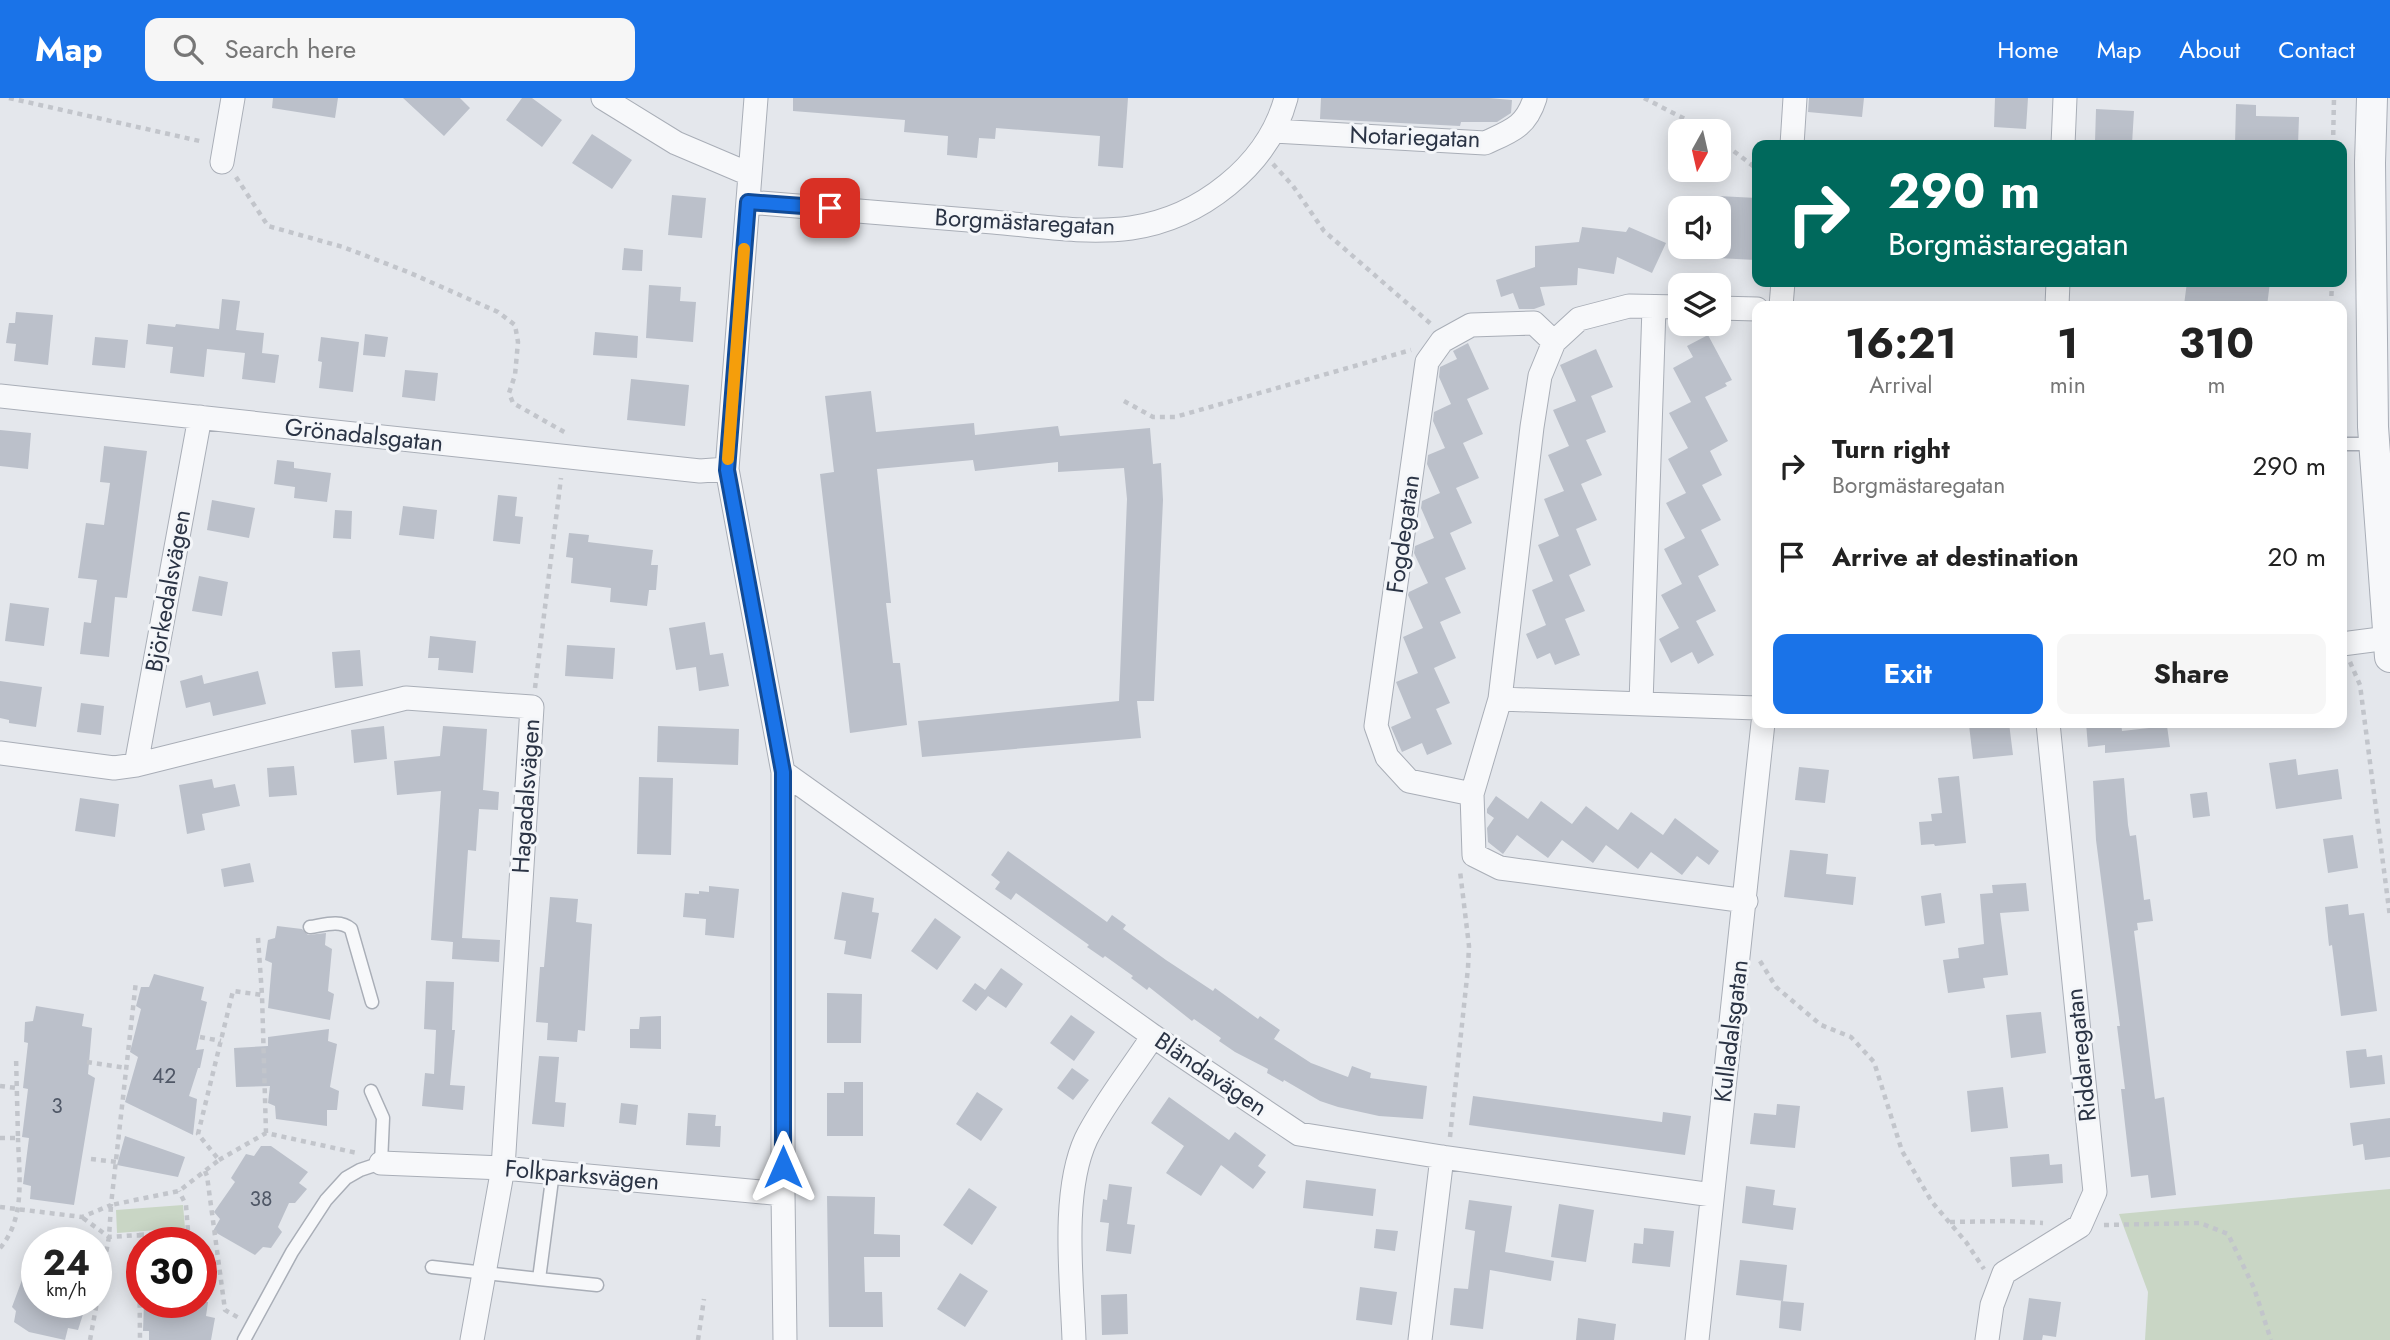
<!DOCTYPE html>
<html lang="en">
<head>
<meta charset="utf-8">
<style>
	body { margin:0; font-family:Jost,sans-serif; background:#f6f6f6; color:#222; height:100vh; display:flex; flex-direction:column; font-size:26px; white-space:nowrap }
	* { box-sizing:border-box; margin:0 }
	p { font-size:23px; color:#767676 }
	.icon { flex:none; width:38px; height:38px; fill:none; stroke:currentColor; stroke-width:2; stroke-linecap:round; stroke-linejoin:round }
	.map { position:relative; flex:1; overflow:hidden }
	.side { position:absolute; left:1752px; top:203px; width:595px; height:427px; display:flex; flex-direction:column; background:#fff; border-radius:14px; box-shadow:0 4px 18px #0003 }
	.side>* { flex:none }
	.banner { position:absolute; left:1752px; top:42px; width:595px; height:147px; border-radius:14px; box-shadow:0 4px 18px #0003; background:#00695c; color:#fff; overflow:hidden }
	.needle { width:46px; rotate:188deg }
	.buttons { position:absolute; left:1668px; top:21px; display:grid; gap:14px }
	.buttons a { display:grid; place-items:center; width:63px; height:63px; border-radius:14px; background:#fff; box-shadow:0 4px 18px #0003; font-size:35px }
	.speed { position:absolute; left:21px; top:1129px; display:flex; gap:14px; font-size:35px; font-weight:700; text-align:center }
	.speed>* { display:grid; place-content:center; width:91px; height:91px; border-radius:50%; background:#fff; box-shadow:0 4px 18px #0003; line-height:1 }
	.speed small { font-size:18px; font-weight:400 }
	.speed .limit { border:10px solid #d22; background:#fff; color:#111 }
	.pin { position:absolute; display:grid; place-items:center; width:60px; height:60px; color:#fff; margin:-30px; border-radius:14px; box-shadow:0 4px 10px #0006 }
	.me { position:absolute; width:77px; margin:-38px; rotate:0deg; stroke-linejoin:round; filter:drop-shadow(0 0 5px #0008) }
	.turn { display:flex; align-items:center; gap:24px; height:147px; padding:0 21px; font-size:32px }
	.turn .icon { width:91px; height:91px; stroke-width:2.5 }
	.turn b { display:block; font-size:49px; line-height:60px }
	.eta { display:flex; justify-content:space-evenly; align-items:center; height:119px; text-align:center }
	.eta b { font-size:42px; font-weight:700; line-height:49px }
	.button { display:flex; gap:14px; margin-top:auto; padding:14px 21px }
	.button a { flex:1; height:80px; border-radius:14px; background:#1a73e8; color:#fff; font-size:28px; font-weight:700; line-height:80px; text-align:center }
	.button a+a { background:#f6f6f6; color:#222 }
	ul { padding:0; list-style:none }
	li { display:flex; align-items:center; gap:21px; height:91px; padding:0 21px }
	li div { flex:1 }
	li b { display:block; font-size:26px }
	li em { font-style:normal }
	header { display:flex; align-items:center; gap:42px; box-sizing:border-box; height:98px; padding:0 35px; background:#1a73e8; color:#fff }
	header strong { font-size:33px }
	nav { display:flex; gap:38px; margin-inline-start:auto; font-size:24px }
	.search { width:490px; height:63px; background:#f6f6f6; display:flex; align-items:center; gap:18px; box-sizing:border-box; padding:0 24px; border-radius:14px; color:#767676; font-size:26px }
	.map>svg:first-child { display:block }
</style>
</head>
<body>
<header>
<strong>Map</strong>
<div class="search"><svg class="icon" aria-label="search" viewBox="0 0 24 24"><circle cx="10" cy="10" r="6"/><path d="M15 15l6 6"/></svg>Search here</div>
<nav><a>Home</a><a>Map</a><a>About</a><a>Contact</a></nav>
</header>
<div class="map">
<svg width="2390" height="1242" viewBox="0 0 2390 1242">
	<rect width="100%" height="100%" fill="#e4e7ec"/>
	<path fill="#c9d6c5" d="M2390,1091V1242H2145L2148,1194L2119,1116Z
		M183,1107L185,1130L117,1135L116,1112Z"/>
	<path fill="#bbc0ca" d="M273,0H338L335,20L272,10Z
		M403,0H460L470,10L444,38Z
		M522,0H532L562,22L542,49L506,22Z
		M793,0H1128L1123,70L1098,68L1100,38L996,30L995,41L979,40L977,60L947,57L948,38L904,34L905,22L793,13Z
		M1321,0H1489L1512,2L1511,15L1497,24H1461L1460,28L1320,21Z
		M1809,0H1864L1862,19L1808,14Z
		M1995,0H2028L2026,31L1994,29Z
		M2236,6L2256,7V18L2299,19L2298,47H2235Z
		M2096,11L2134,13L2132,46L2095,44Z
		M592,36L632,62L612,91L572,65Z
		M672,97L706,100L702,140L668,137Z
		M1718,98L1757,100L1756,162L1717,160Z
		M1582,129L1626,134L1629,129L1666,145L1652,175L1617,159L1614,176L1578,170L1577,187L1540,189L1545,207L1534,211H1519L1513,195L1501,199L1496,182L1535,169V148L1579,144Z
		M624,150L643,152L642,173L622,172Z
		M2187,184H2270L2267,208L2184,207Z
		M649,187L681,189L680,203L696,204L693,244L646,240Z
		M222,201L240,203L236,232L264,235L262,255L279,257L275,285L242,281L245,255L207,251L204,279L170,275L173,249L146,246L148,226L175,229L176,226L219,231Z
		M16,214L53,217L48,267L14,263L16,246L6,245L9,225H15Z
		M595,234L638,238L637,260L593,257Z
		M365,236L388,239L385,259L363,257Z
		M1708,237L1732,282L1725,285L1727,288L1705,299L1728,343L1710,353L1722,377L1702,387L1721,422L1701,432L1719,467L1698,478L1716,513L1696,523L1714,557L1698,566L1692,554L1671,565L1659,541L1679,530L1661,497L1682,486L1664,451L1685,440L1666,405L1686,395L1668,361L1688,350L1669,315L1691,304L1673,270L1693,259L1687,248Z
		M95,239L128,242L125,270L92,267Z
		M321,239L359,244L353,294L319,290L322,264L318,263Z
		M1468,245L1489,291L1467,301L1483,336L1463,345L1479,380L1456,390L1472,425L1450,435L1466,471L1445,480L1461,515L1440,524L1456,560L1434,570L1450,605L1436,611L1452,646L1427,657L1422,645L1402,654L1391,629L1411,620L1396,584L1418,575L1403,539L1423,530L1408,497L1409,494L1428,485L1414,455L1415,448L1434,440L1421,410L1422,403L1440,395L1427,366L1428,357L1445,350L1433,323L1434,314L1451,306L1439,279L1440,269L1457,261L1453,253Z
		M1596,251L1613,289L1591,298L1606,334L1586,342L1602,377L1581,386L1597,422L1576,431L1591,467L1569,477L1585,513L1565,521L1580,557L1555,567L1550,555L1537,561L1526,536L1546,527L1532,492L1553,483L1538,447L1559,438L1544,401L1564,393L1548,357L1569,348L1553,312L1576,303L1560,267Z
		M405,272L438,275L435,303L402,299Z
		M631,281L689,287L685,328L627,322Z
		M871,293L876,334L974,325L975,337L1058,328L1060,338L1150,330L1153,366L1161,365L1163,402L1154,603H1137L1141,640L922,659L918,623L1119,603L1127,401L1124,370L1058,374V364L975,373L973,362L877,371L891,505H886L893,565H900L907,627L850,635L820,376L834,374L825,298Z
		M0,332L31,335L28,371L0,368Z
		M104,348L147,353L127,500L115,499L109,559L80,556L84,524L91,525L97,482L78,480L86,425L104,427L110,385L100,384Z
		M277,362L294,364V370L331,375L327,404L294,400L295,389L274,386Z
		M498,397L517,399L515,418L523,419L520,446L493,443Z
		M212,402L255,410L249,440L207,432Z
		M403,408L437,412L434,441L399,437Z
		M335,412L352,413L351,441L333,440Z
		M569,435L589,437L588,444L653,452L651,467H658L656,492H649L647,508L610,504L611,490L571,485L573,460L566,459Z
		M199,478L228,484L222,518L192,513Z
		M10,505L49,510L44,548L5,543Z
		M705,524L710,557L723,555L729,588L699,593L696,569L676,572L669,530Z
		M430,538L476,543L473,575L438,572L439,560H428Z
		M567,547L615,550L613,581L565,578Z
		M360,552L363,588L335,590L332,554Z
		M258,573L266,606L213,618L210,604L186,610L180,583L202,577L204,586Z
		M0,583L42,589L36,629L9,625V622L0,620Z
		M81,605L104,608L101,637L77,634Z
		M1990,625H2009L2013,657L1973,661L1969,627Z
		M2086,625H2121L2122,633L2167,628L2170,649L2105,655V647L2088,649Z
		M384,628L387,661L354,665L351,632Z
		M443,628L487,631L483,692L499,694L498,712L479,711L476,753L468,752L462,840L500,842L499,864L452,861L453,844L431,842L441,693L397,697L394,663L440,658Z
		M658,628L739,631L738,667L657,664Z
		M2296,661L2298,677L2338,671L2342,701L2276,711L2269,665Z
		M294,668L297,697L269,699L267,670Z
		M1799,669L1829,672L1825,705L1795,702Z
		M1959,678L1966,745L1935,748L1934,746L1921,747L1919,724L1932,723L1931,716L1942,715L1938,680Z
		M639,679L673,680L671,757L637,756Z
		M2124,680L2128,727L2130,738L2136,737L2144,802L2150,801L2153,823L2137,825L2138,832L2134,833L2155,1001L2164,999L2176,1097L2151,1100L2148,1077L2131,1079L2121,991H2125L2117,928H2120L2096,742L2093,683Z
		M212,681L214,690L235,686L240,708L202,716L205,732L187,736L179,687Z
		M2207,694L2210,718L2193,720L2190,696Z
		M1496,698L1528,721L1541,703L1572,726L1586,708L1618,732L1631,714L1663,737L1675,720L1719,753L1709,767L1697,758L1682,777L1651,754L1638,771L1606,747L1593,765L1562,742L1548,760L1517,737L1503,756L1488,744L1487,730L1494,720L1487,715V711Z
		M80,700L119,706L115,739L75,733Z
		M2353,737L2358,770L2328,775L2323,741Z
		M1790,752L1828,756L1826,776L1856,779L1853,807L1784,799Z
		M1008,753L1107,824L1112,817L1126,827L1123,831L1166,862L1213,893L1215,890L1258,921L1260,918L1280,932L1274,941L1311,965L1348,979L1352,968L1371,975L1370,980L1427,988L1423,1021L1379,1018L1338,1009L1320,1003L1284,982L1283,984L1267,975L1268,971L1235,954L1219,943L1221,940L1194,921L1192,923L1149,889L1147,892L1131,880L1133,878L1105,858L1103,860L1087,849L1089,847L1016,795L1011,802L995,791L1000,784L991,777Z
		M250,765L254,784L224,789L221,771Z
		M2026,785L2029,813L2000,815L2008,877L1983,880L1985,890L1948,895L1943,862L1959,860L1958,850L1984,846L1980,796L1993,795L1992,787Z
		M709,788L739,791L734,840L705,837L706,821L683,819L685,795L699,796V793L709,794Z
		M842,794L874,800L872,814L879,815L871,861L844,856L846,843L834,841Z
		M1941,795L1945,825L1925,828L1921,798Z
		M550,799L578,801L576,824L592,826L585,933L578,932L577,944L547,942L548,925L536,924L540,869H544Z
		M2348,806L2349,817L2364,815L2377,913L2341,918L2332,847L2329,848L2325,809Z
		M935,820L961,839L937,872L911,853Z
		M277,828L302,831L308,837L326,835L325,847L332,851L328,893L334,896L330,922L268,910L272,865L265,862L268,842L275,840Z
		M1001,870L1023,886L1006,910L988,898L976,913L962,903L975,885L985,892Z
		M154,876L204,889L201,902L207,904L196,952L204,951L200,970H198L189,998L197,1001L193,1037L125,1004L138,959L130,954L141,911L136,908L141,889H149Z
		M426,883L454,884L452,932H455L450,987L465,988L463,1012L422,1008L425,975L434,976L436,932L424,931Z
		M827,895L862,896L861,945H827Z
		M36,908L84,916L82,928L92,930L88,976L95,980L74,1107L30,1101L31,1088L23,1086L29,1040L22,1039L28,991L23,990L28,945L24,944L25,924L33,923Z
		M2041,914L2046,955L2011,960L2006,917Z
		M1071,917L1095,934L1074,963L1050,945Z
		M661,918V951L630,950V931H639L640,919Z
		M329,931L328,943L337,946L330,989L339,993L337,1012H327V1028L276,1021L275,1008L268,1005L270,988L236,989L234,950L268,948V939Z
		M2366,951L2367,959L2382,957L2385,986L2350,990L2346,953Z
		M539,958L559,959L555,1004L566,1005L564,1029L532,1026Z
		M1072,970L1089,982L1073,1002L1057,990Z
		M844,984H863V1038H827V995H844Z
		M2003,989L2008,1030L1971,1034L1967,993Z
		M977,994L1003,1011L981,1043L956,1026Z
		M1473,998L1662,1024L1663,1014L1691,1018L1685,1057L1469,1027Z
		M1169,999L1229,1042L1235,1034L1266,1057L1258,1068L1266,1074L1253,1091L1221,1067L1201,1098L1166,1075L1184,1048L1151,1025Z
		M621,1005L638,1007L636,1027L619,1025Z
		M1777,1006L1800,1008L1795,1050L1750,1046L1754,1015L1776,1017Z
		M688,1015L716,1017L715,1028H721L720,1049L686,1047Z
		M2390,1020V1059L2365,1062L2363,1046L2353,1048L2350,1025Z
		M125,1038L185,1059L178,1079L117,1067Z
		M261,1048H271L308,1074L299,1085L307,1091L295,1105H289L278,1129L282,1134L271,1150L263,1149L255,1157L213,1133L220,1121L214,1114L235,1084L231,1080L246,1056L254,1058Z
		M2049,1056L2050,1067L2062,1066L2063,1085L2012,1089L2010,1059Z
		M1306,1082L1376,1091L1373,1118L1303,1110Z
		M1109,1086L1132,1089L1127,1126L1135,1127L1131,1156L1106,1153L1109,1125L1100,1124L1103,1101L1107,1102Z
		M1746,1088L1775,1092L1773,1107L1796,1110L1793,1132L1742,1125Z
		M969,1090L997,1109L972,1147L943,1127Z
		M827,1098L875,1099L874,1136L900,1137V1159H864L865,1194H882L883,1229H829Z
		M1469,1102L1512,1108L1505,1154L1554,1163L1551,1183L1490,1172L1483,1231L1450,1227L1454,1190L1468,1191L1475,1133L1465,1131Z
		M1559,1106L1594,1112L1586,1164L1551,1159Z
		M1644,1130L1674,1133L1670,1169L1632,1165L1634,1145L1643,1146Z
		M1376,1131L1398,1133L1395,1153L1374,1150Z
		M35,1147H37V1204H71L84,1213L78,1232L68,1230L65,1242L29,1234L14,1224L16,1213L12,1209Z
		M1740,1162L1787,1167L1783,1203L1736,1197Z
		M960,1175L988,1193L965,1229L937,1211Z
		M1360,1189L1397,1194L1392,1227L1356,1222Z
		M1127,1196L1128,1236L1102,1237L1101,1197Z
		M2029,1200L2061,1204L2056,1239L2043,1237L2042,1242H2023Z
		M1781,1203L1804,1205L1801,1233L1779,1230Z
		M144,1204H208L206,1218L215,1220L211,1242H149V1233H143Z
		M1578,1220L1616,1226L1614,1242H1576Z"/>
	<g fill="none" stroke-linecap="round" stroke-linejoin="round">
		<defs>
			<path id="service" d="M2342,346H2373
				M310,829C324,827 340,821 351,831L372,904
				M553,1074L539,1181L597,1187
				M432,1169L539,1181
				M244,1242L292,1154L326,1102L346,1080L360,1072L381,1065L383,1020L371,993"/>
			<path id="minor" d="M603,0L676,45L749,76
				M756,0L727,371L783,674V1096L785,1242
				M1274,33L1485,45C1511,33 1526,29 1535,0
				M1792,47L1795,0
				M2063,47L2065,0
				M222,64L233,0
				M748,104C829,110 911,117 993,124C1038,128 1086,136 1131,130C1200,120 1268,68 1286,0
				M1781,208L1783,184
				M2057,208L2058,184
				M1680,209L1629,208L1579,221L1554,244L1540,278L1532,329L1500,601L1472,696L1474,757L1500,770L1746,803
				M1718,210L1757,211
				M0,298L700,373L727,371
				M2342,546L2388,540
				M1500,601L1757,610
				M1641,606L1654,209
				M0,655L114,670L136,667L406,600L532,609L503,1070L472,1242
				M136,667L200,319
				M783,674L1153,938L1299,1036L1442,1059L1712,1097
				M1472,696L1409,683L1387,659L1376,628L1427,264L1442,243L1471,227L1534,225L1554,244
				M381,1065L503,1070L783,1096
				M1074,1242C1072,1183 1061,1095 1086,1041C1102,1008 1133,969 1153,938
				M1420,1242L1442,1059
				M1697,1242L1763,625
				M1987,1242L1992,1207L2004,1175L2080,1128L2095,1094L2048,625"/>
			<path id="tertiary" d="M2372,0L2370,65L2373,329L2390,559"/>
		</defs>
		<use href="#service" stroke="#a9aeb7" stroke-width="15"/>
		<use href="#minor" stroke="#a9aeb7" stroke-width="25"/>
		<use href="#tertiary" stroke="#a9aeb7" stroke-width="32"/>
		<path stroke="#c2c5cb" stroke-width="4.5" stroke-dasharray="5 5" stroke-linecap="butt" d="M9,0L204,44
			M1644,0L1708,33
			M1718,41L1757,71
			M2333,47L2334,0
			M1273,66L1293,88L1324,133L1431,226
			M236,79L268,128L343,149L408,174L498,214L515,227L518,244L515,277L509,295L513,305L566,335
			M2331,208L2332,184
			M1124,303L1153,319H1175L1411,252
			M2350,564L2360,587L2390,819
			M535,590L561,380
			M258,840L262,897
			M1760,863L1776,889L1821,927L1851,939L1874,964L1902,1053L1932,1104L1966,1144L1984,1171
			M200,939L221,943
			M87,964L127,970
			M0,988L17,990
			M1450,1039L1468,870L1469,848L1460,773
			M0,1040H18L16,958
			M91,1061L117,1064
			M219,1062L266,1035L357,1055
			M205,1073L207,1078L225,1212L239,1220
			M0,1109L82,1119L111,1107L136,883
			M83,1120L109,1139L139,1137L140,1242
			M1950,1124L2007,1123L2043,1125
			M2104,1127L2200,1125L2228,1136L2254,1190L2271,1242
			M139,1137L188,1133L186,1107L179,1093
			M0,1150C26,1120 19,1077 18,1040
			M90,1242L109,1139L111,1107L179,1093L219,1062L198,1036L233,893L262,897L266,1035
			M698,1242L704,1201"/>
		<use href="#service" stroke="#f7f8fa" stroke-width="12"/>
		<use href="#minor" stroke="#f7f8fa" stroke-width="23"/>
		<use href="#tertiary" stroke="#f7f8fa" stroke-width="30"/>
	</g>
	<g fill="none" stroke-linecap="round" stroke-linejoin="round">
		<defs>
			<path id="route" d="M783,1069V674L727,372L748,104L830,110"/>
		</defs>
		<use href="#route" stroke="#114b97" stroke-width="18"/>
		<use href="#route" stroke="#1a73e8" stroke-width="12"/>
		<path stroke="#f59e0b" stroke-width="12" d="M728,361L744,151"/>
	</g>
	<g text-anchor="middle" stroke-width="6" stroke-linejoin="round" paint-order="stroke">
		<g font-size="21" fill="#4f5766">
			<text x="164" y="985">42</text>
			<text x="57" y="1015">3</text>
			<text x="261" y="1108">38</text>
		</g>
		<g font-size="24" fill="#2b3445" stroke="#f4f6f9">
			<text transform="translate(1415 39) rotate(2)" y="8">Notariegatan</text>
			<text transform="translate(1025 124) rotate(3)" y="8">Borgmästaregatan</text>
			<text transform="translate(364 337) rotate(6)" y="8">Grönadalsgatan</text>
			<text transform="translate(1403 436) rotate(-82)" y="8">Fogdegatan</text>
			<text transform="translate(168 493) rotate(-80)" y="8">Björkedalsvägen</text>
			<text transform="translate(526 698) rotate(-86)" y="8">Hagadalsvägen</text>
			<text transform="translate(1731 933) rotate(-83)" y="8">Kulladalsgatan</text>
			<text transform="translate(2081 957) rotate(-96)" y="8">Riddaregatan</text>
			<text transform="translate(1211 976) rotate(34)" y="8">Bländavägen</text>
			<text transform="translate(582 1077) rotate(5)" y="8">Folkparksvägen</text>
		</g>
	</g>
</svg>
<div class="buttons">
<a><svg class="needle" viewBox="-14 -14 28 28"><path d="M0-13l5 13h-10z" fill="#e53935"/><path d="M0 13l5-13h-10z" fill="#767676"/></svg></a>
<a><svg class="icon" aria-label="sound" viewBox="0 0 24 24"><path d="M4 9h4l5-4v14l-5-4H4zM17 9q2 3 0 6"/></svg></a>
<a><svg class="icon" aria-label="layers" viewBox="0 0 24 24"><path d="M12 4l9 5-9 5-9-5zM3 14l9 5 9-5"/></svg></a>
</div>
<div class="speed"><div>24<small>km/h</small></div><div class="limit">30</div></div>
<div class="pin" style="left:830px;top:110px;background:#d93025"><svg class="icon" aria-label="arrive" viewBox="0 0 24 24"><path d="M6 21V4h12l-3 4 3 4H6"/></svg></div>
<svg class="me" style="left:783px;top:1069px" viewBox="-20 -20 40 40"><path d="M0-17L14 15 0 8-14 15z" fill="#1a73e8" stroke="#fff" stroke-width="4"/></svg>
<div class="banner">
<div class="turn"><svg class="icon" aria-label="right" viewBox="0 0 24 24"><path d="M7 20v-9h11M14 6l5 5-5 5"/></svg><div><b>290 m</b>Borgmästaregatan</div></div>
</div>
<section class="side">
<div class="eta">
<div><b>16:21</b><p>Arrival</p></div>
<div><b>1</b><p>min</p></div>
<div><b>310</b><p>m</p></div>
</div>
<ul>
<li><svg class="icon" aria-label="right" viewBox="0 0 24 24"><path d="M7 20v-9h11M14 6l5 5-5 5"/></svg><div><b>Turn right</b><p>Borgmästaregatan</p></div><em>290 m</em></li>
<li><svg class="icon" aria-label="arrive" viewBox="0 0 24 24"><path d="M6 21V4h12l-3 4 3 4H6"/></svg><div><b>Arrive at destination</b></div><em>20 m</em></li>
</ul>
<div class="button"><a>Exit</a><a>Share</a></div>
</section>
</div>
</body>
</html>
